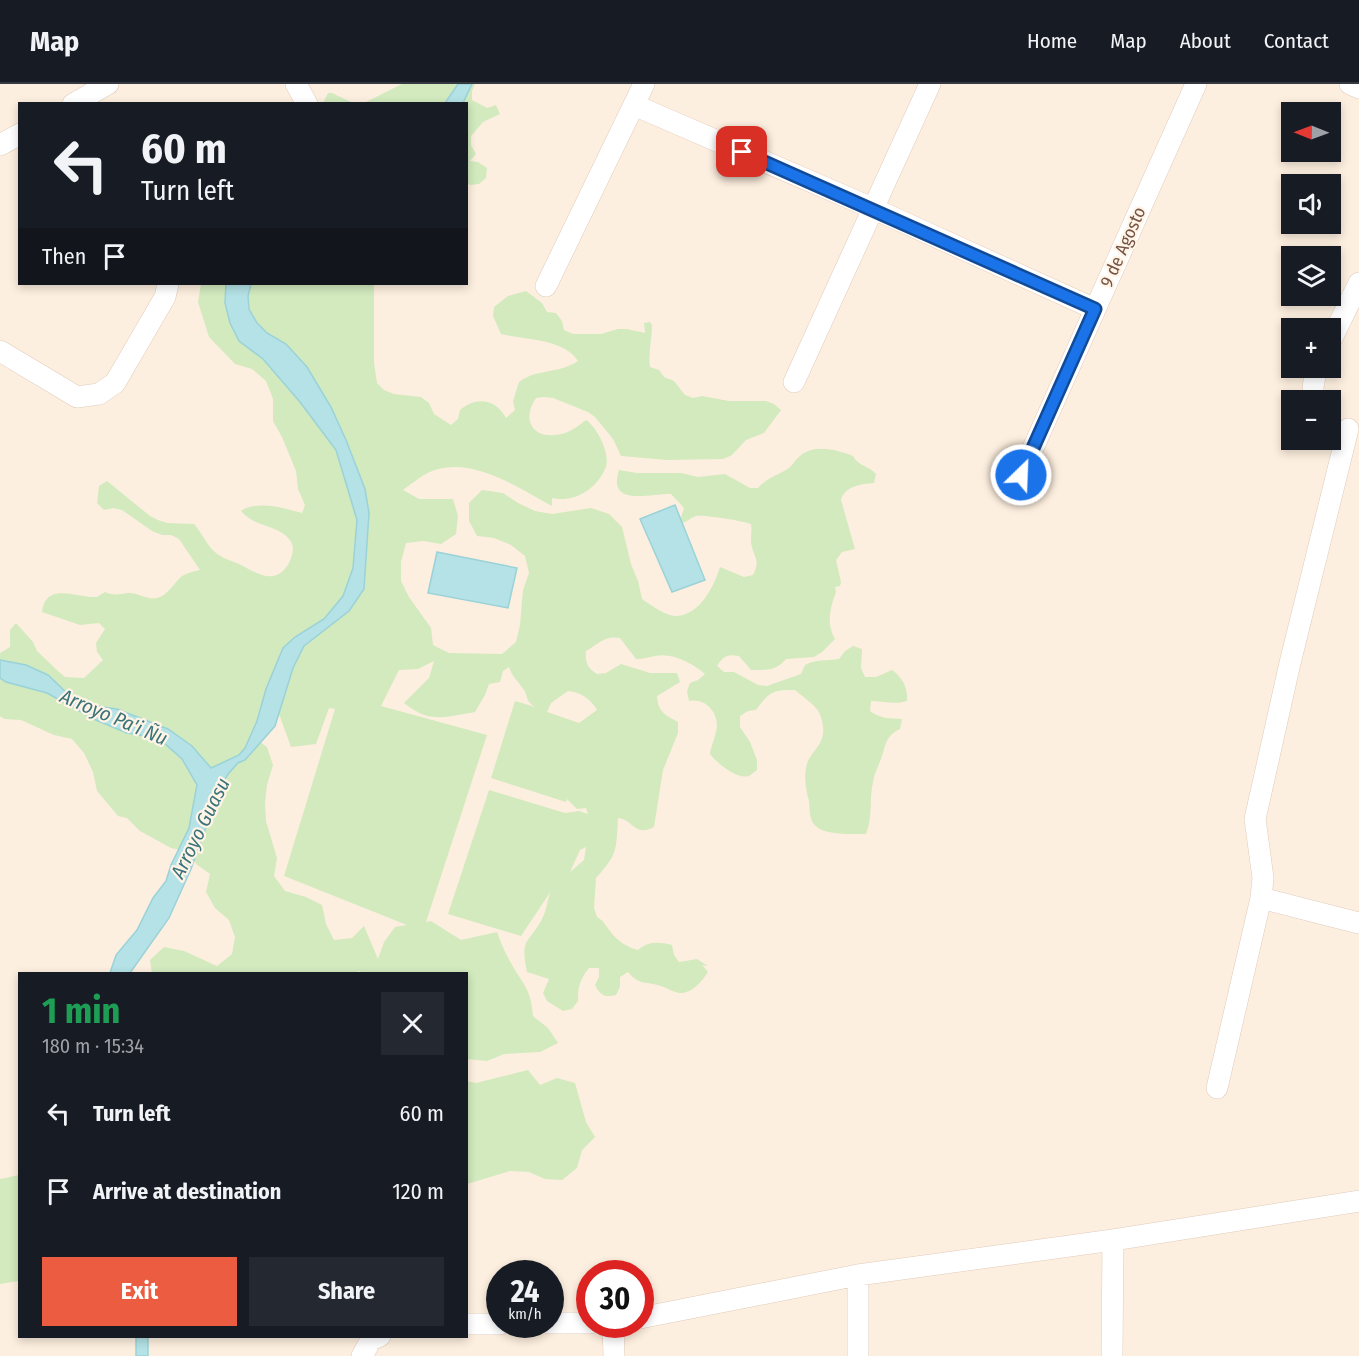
<!DOCTYPE html>
<html lang="en">
<head>
<meta charset="utf-8">
<style>
	body { margin:0; font-family:"Fira Sans Condensed",sans-serif; background:#242831; color:#f1f3f6; height:100vh; display:flex; flex-direction:column; font-size:22px; white-space:nowrap }
	* { box-sizing:border-box; margin:0 }
	p { font-size:20px; color:#9ea1a6 }
	.icon { flex:none; width:33px; height:33px; fill:none; stroke:currentColor; stroke-width:2; stroke-linecap:round; stroke-linejoin:round }
	.map { position:relative; flex:1; overflow:hidden }
	.side { position:absolute; left:18px; top:888px; width:450px; height:366px; display:flex; flex-direction:column; background:#171b24; border-radius:0px; box-shadow:0 3px 9px #0003 }
	.side>* { flex:none }
	.guide { position:absolute; left:18px; top:18px; width:450px; height:183px; border-radius:0px; box-shadow:0 3px 9px #0003; background:#171b24; color:#f1f3f6; overflow:hidden }
	.needle { width:39px; rotate:271deg }
	.fabs { position:absolute; left:1281px; top:18px; display:grid; gap:12px }
	.fabs a { display:grid; place-items:center; width:60px; height:60px; border-radius:0px; background:#171b24; box-shadow:0 3px 9px #0003; font-size:30px }
	.speed { position:absolute; left:486px; top:1176px; display:flex; gap:12px; font-size:30px; font-weight:700; text-align:center }
	.speed>* { display:grid; place-content:center; width:78px; height:78px; border-radius:50%; background:#171b24; box-shadow:0 3px 9px #0003; line-height:1 }
	.speed small { font-size:15px; font-weight:400 }
	.speed .limit { border:9px solid #d22; background:#fff; color:#111 }
	.pin { position:absolute; display:grid; place-items:center; width:51px; height:51px; color:#fff; margin:-26px; border-radius:12px; box-shadow:0 3px 9px #0006 }
	.me { position:absolute; width:66px; margin:-33px; rotate:24deg; stroke-linejoin:round; filter:drop-shadow(0 0 4px #0008) }
	.turn { display:flex; align-items:center; gap:21px; height:126px; padding:0 24px; font-size:27px }
	.turn .icon { width:78px; height:78px; stroke-width:2.5 }
	.turn b { display:block; font-size:42px; line-height:51px }
	.then { display:flex; align-items:center; height:57px; padding:0 24px; background:#0003; gap:12px; font-size:22px }
	.round { display:grid; place-items:center; flex:none; width:63px; height:63px; border-radius:0px; background:#242831 }
	.overview { display:flex; align-items:center; justify-content:space-between; height:102px; padding:0 24px }
	h1 { font-size:36px; font-weight:700; line-height:45px; color:#1e9e55 }
	.button { display:flex; gap:12px; margin-top:auto; padding:12px 24px }
	.button a { flex:1; height:69px; border-radius:0px; background:#eb5c40; color:#fff; font-size:24px; font-weight:700; line-height:69px; text-align:center }
	.button a+a { background:#242831; color:#f1f3f6 }
	ul { padding:0; list-style:none }
	li { display:flex; align-items:center; gap:18px; height:78px; padding:0 24px }
	li div { flex:1 }
	li b { display:block; font-size:22px }
	li em { font-style:normal }
	header { display:flex; align-items:center; gap:36px; box-sizing:border-box; height:84px; padding:0 30px; background:#171b24; border-bottom:2px solid #363941 }
	header strong { font-size:28px }
	nav { display:flex; gap:33px; margin-inline-start:auto; font-size:21px }
	.map>svg:first-child { display:block }
</style>
</head>
<body>
<header>
<strong>Map</strong>
<nav><a>Home</a><a>Map</a><a>About</a><a>Contact</a></nav>
</header>
<div class="map">
<svg width="1359" height="1272" viewBox="0 0 1359 1272">
	<rect width="100%" height="100%" fill="#fdefdf"/>
	<path fill="#d2eabe" fill-rule="evenodd" d="M402,0H475L472,7V16L487,24L496,21L500,30L483,38L471,52V61L476,70L470,77L478,78L487,84L486,94L479,100L470,101L467,98L466,20H362Z
		M328,9H332L353,19H323Z
		M201,200H374V279L377,299L384,306L394,310L421,313L429,319L434,330L451,341L458,335L460,326C476,312 496,315 506,334L515,326L513,317L519,298C538,284 556,291 578,277C563,254 525,256 501,250L493,232L494,223L508,212L526,207L542,219L547,228L556,229L562,237L564,246L573,250H601L618,245H627L645,249L644,239L650,238L652,241C652,255 648,270 650,283L659,286L664,293L674,297L685,311L693,314L702,312L729,317H766L774,320L781,326L764,349L746,356L732,371L723,375L667,376L621,372L613,355L595,333L588,328L553,314L544,313L536,314C522,334 531,354 556,351C568,350 577,343 586,336C597,343 612,372 605,385C596,406 573,419 552,414V422C519,404 474,373 435,386C424,389 413,399 403,406L419,415H453L458,432L456,450L441,460L423,457L406,459L401,478V497L409,513L431,544L433,561L449,569L502,570L516,558L520,541L523,506L529,489L525,472L511,461L494,454L477,452L469,437V419L482,406L503,409L518,419L535,427L552,430L591,424L609,430L622,443L631,480L638,497L642,515C651,521 664,531 675,532C700,532 714,502 720,483L744,493L753,491C762,474 751,471 751,456C751,450 752,446 751,440C744,437 702,430 696,432C689,434 687,439 679,440L684,424L671,410C651,409 607,424 619,386L637,389H681L698,393L725,390L750,404H758C767,394 775,392 786,386C792,383 794,377 799,373C813,359 837,366 853,372C858,382 869,382 876,390L874,399C861,400 845,402 841,416L855,465L842,468L836,476L841,498L840,502L835,503L836,508C830,524 826,540 835,555L822,568L814,573L786,575C776,587 766,586 751,586L739,572C728,570 723,572 717,582L724,588H734L758,601L767,602L801,590L805,581C817,575 826,577 839,575L845,567L853,562L862,565L861,584L865,593H876L892,586C903,594 908,604 907,617C895,621 883,617 871,617L870,627C881,635 889,634 902,635L900,645C885,652 886,661 881,675C878,683 874,690 873,698C869,715 873,733 866,750C853,750 821,752 813,739C809,733 810,724 809,717C806,707 804,693 806,684C809,665 830,662 821,633C818,622 804,614 795,606C773,606 770,607 756,626L748,627L740,632V643L750,658L757,676V686C754,688 752,690 749,692C737,696 717,679 710,670C711,661 716,652 717,642C717,626 704,614 689,617L687,607L690,599L698,596L705,590C693,579 671,568 655,572C648,573 644,575 636,575L620,554C605,551 598,560 586,567C585,578 587,584 597,590L606,589L621,580L650,589H677L680,598L657,612C658,629 666,631 678,638V649L663,686L654,743C634,753 634,736 618,734C616,766 618,770 596,794L594,824L597,833C604,837 605,841 610,847C617,857 627,863 638,866C649,857 659,858 672,861L674,871L679,878L697,875L708,882L702,881L708,888C702,897 692,910 679,909C673,908 667,904 661,902C646,897 640,902 628,888L620,893V903L616,911C605,914 600,911 595,901L599,893V884H589C581,893 577,905 578,917L572,925L563,927L547,917L543,909L549,895L527,888C520,853 528,861 542,835C547,826 547,816 551,807L521,852L448,830L489,706L565,729L579,727L588,730L586,724L577,725L567,715L566,718L491,694L515,617L535,623C525,616 529,615 524,606C519,598 512,593 509,583L503,587L500,598L489,600L485,611L475,628C444,633 430,640 404,619L429,594L434,577L418,585L399,586L381,622L487,651L426,838L431,837L461,856L497,848C501,859 505,869 511,879C523,901 531,904 533,932L548,944L558,959L540,968L504,970L487,977L466,975V890H364L359,887L351,890L152,889L150,876L164,863L184,867L217,882L232,870L235,853L229,836L215,824L206,808L210,790L196,780L190,763L181,766L171,764L140,747L127,734L118,732L97,707L93,688L84,669L72,655L54,651L21,636L4,635L0,632V569L10,563V546L16,539L33,558L37,567L58,587L65,593L84,594L103,576L97,568L96,559L105,545L99,539L80,541L42,528C46,497 75,514 97,513L105,508C114,512 119,510 128,509C137,508 147,516 157,514C167,512 174,499 182,492C187,489 195,487 200,486L179,455L171,451H162L152,447L122,426L113,424L104,426L97,419L99,402L107,397L150,432L158,436L167,439L194,440C202,449 207,462 216,469C223,475 233,477 241,481C258,490 276,502 289,479C292,472 295,465 291,458C280,440 256,445 241,427C258,416 283,424 302,429L305,421L298,405L296,387L282,353L273,337V315L266,297L252,285L235,280L209,253L198,218ZM568,607C580,608 591,615 597,626L579,639L547,628L551,619ZM329,624L335,625L284,792L407,841L395,843L384,858L378,875L364,842L352,854L334,856L326,840L322,821L306,813L285,807L274,792L277,774L266,737L265,719L267,701L273,681L267,663L252,652L279,630L291,663L316,660ZM586,763L584,776L570,788L580,766Z
		M528,986L540,1001L557,994L575,999L586,1038L595,1053L582,1066L577,1084L562,1096L545,1095L529,1088L510,1087L467,1100V997L476,999Z
		M19,1091V1197L0,1200V1095Z"/>
	<path fill="#b4e2e6" stroke="#9ad2d8" stroke-width="1.5" d="M458,0H472L463,19H445Z
		M226,200H251L248,212L249,225L257,239L267,249L286,260L307,283L331,323L346,356L365,405L369,429L364,505L349,527L304,562L293,584L275,642L245,676L238,679L228,690L221,702L191,785L169,834L130,889H110L116,871L137,846L153,814L166,797L171,781L189,744L197,701L182,675L165,660L151,653L127,649L96,636L47,609L6,598L0,594V576L26,581L48,591L69,611L102,623L117,625L168,645L192,662L211,684L239,671L245,664L257,637L266,605L283,564L295,553L324,535L343,512L353,484L357,436L336,366L300,318L263,275L239,257L230,239L225,219Z
		M675,421L705,496L672,508L640,435Z
		M437,468L517,484L508,524L428,509Z
		M136,1253H148V1272H136Z"/>
	<g fill="none" stroke-linecap="round" stroke-linejoin="round">
		<defs>
			<path id="minor" d="M296,0L307,20
				M1350,0L1359,4
				M73,20L108,0
				M634,21L872,124L1095,225
				M0,61L20,50
				M546,202L644,0
				M1330,258L1359,199
				M0,267L77,313L99,310L115,299L165,213L168,200
				M794,298L930,0
				M1315,316C1311,308 1314,292 1318,284
				M1021,391L1196,0
				M1261,814L1359,839
				M1217,1004L1261,814L1263,794L1255,735L1290,579L1348,345
				M640,1234L858,1191L1113,1156L1359,1117
				M550,1239H590
				M466,1240H500
				M613,1240L614,1272
				M362,1272L371,1256L380,1252
				M858,1272V1191
				M1112,1272L1113,1156"/>
		</defs>
		<use href="#minor" stroke="#e1cbbb" stroke-width="22"/>
		<use href="#minor" stroke="#fff" stroke-width="21"/>
	</g>
	<g fill="none" stroke-linecap="round" stroke-linejoin="round">
		<defs>
			<path id="route" d="M742,68L1095,225L1021,391"/>
		</defs>
		<use href="#route" stroke="#114b97" stroke-width="15"/>
		<use href="#route" stroke="#1a73e8" stroke-width="10"/>
	</g>
	<g text-anchor="middle" stroke-width="4.5" stroke-linejoin="round" paint-order="stroke">
		<g font-size="18" fill="#735446" stroke="#fff4e6">
			<text transform="translate(1123 163) rotate(-66)" y="6">9 de Agosto</text>
		</g>
		<g font-size="20" font-style="italic" fill="#3a737a" stroke="#fff4e6">
			<text transform="translate(114 633) rotate(23)" y="7">Arroyo Pa'i Ñu</text>
			<text transform="translate(200 744) rotate(-64)" y="7">Arroyo Guasu</text>
		</g>
	</g>
</svg>
<div class="fabs">
<a><svg class="needle" viewBox="-14 -14 28 28"><path d="M0-13l5 13h-10z" fill="#e53935"/><path d="M0 13l5-13h-10z" fill="#9ea1a6"/></svg></a>
<a><svg class="icon" aria-label="sound" viewBox="0 0 24 24"><path d="M4 9h4l5-4v14l-5-4H4zM17 9q2 3 0 6"/></svg></a>
<a><svg class="icon" aria-label="layers" viewBox="0 0 24 24"><path d="M12 4l9 5-9 5-9-5zM3 14l9 5 9-5"/></svg></a>
<a>+</a>
<a>−</a>
</div>
<div class="speed"><div>24<small>km/h</small></div><div class="limit">30</div></div>
<div class="pin" style="left:742px;top:68px;background:#d93025"><svg class="icon" aria-label="arrive" viewBox="0 0 24 24"><path d="M6 21V4h12l-3 4 3 4H6"/></svg></div>
<svg class="me" style="left:1021px;top:391px" viewBox="-20 -20 40 40"><circle r="17" fill="#1a73e8" stroke="#fff" stroke-width="3"/><path d="M0-11L8 9 0 5-8 9z" fill="#fff"/></svg>
<div class="guide">
<div class="turn"><svg class="icon" aria-label="left" viewBox="0 0 24 24"><path d="M17 20v-9H6M10 6l-5 5 5 5"/></svg><div><b>60 m</b>Turn left</div></div>
<div class="then">Then<svg class="icon" aria-label="arrive" viewBox="0 0 24 24"><path d="M6 21V4h12l-3 4 3 4H6"/></svg></div>
</div>
<section class="side">
<div class="overview"><div><h1>1 min</h1><p>180 m · 15:34</p></div><a class="round"><svg class="icon" aria-label="close" viewBox="0 0 24 24"><path d="M6 6l12 12M18 6L6 18"/></svg></a></div>
<ul>
<li><svg class="icon" aria-label="left" viewBox="0 0 24 24"><path d="M17 20v-9H6M10 6l-5 5 5 5"/></svg><div><b>Turn left</b></div><em>60 m</em></li>
<li><svg class="icon" aria-label="arrive" viewBox="0 0 24 24"><path d="M6 21V4h12l-3 4 3 4H6"/></svg><div><b>Arrive at destination</b></div><em>120 m</em></li>
</ul>
<div class="button"><a>Exit</a><a>Share</a></div>
</section>
</div>
</body>
</html>
